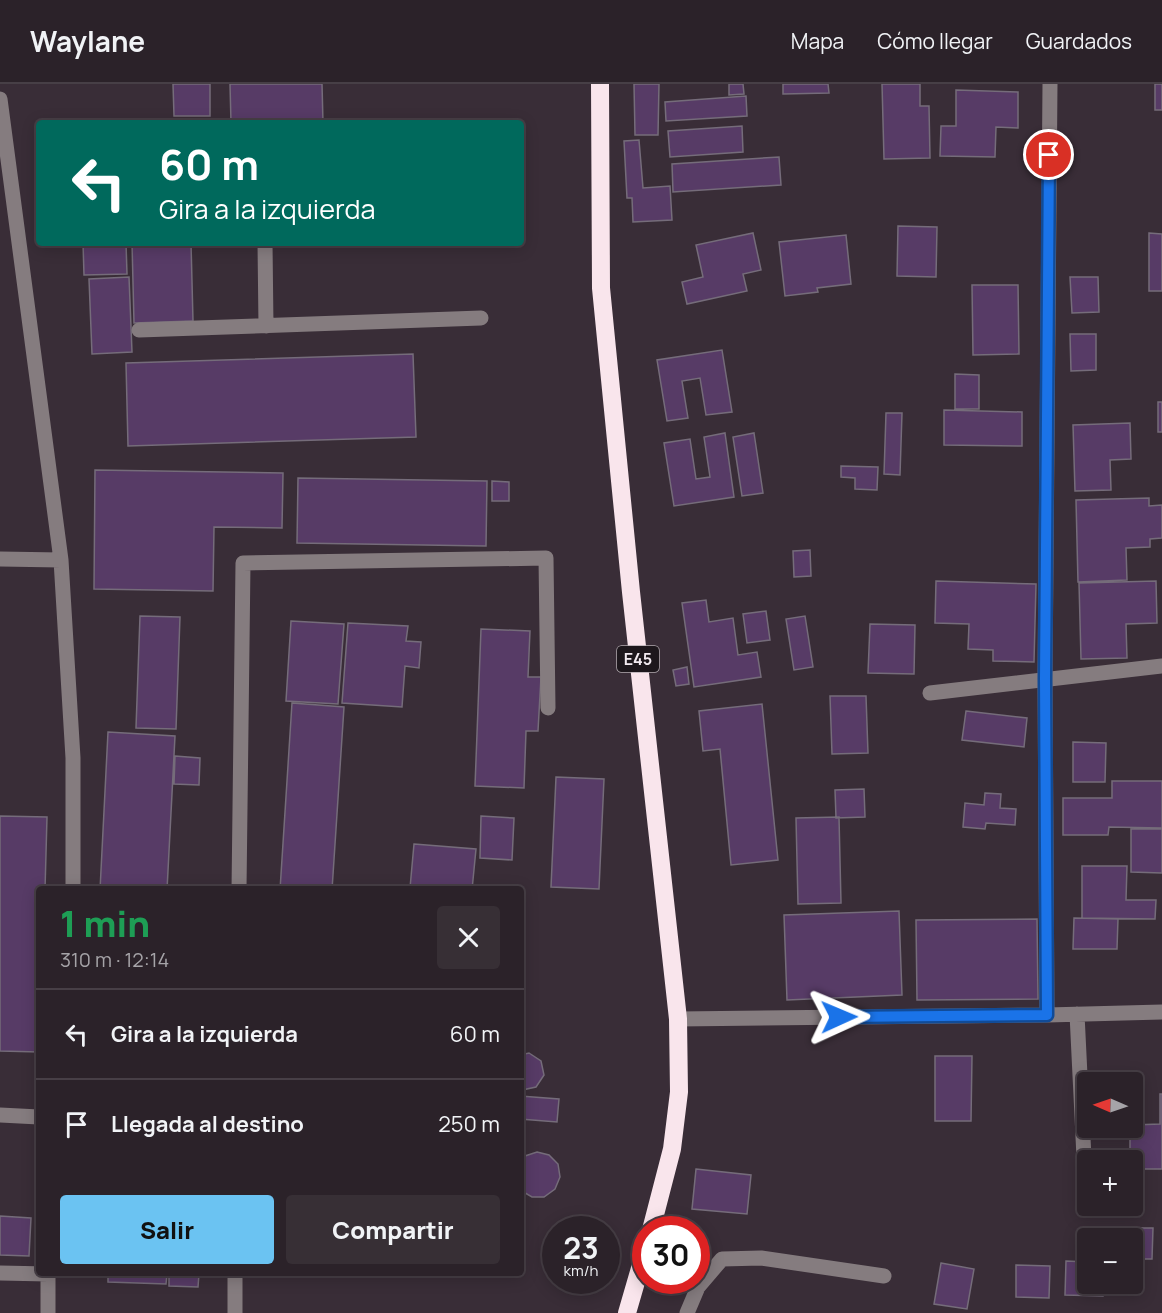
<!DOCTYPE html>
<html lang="es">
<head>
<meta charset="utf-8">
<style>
	body { margin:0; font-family:Manrope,sans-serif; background:#372f35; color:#f1f3f6; height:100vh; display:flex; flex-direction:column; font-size:22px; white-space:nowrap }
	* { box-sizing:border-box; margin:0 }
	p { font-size:20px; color:#a6a4a8 }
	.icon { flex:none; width:33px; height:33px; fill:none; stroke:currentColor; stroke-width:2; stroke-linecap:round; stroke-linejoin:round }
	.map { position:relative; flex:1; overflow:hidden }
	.sheet { position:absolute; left:36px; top:802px; width:488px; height:390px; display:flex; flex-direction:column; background:#2b2229; border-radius:6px; box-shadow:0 3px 15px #0003,0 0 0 2px #473f46 }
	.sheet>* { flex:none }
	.guide { position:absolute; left:36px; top:36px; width:488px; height:126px; border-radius:6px; box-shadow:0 3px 15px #0003,0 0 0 2px #473f46; background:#00695c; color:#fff; overflow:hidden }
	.needle { width:39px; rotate:272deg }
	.controls { position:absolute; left:1077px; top:988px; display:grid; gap:12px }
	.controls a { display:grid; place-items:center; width:66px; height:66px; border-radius:6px; background:#2b2229; box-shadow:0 3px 15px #0003,0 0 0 2px #473f46; font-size:30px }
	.speed { position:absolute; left:542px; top:1132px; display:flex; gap:12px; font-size:30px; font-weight:700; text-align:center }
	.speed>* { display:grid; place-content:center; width:78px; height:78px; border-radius:50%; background:#2b2229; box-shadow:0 3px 15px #0003,0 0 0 2px #473f46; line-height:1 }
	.speed small { font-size:15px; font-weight:400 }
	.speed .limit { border:9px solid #d22; background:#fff; color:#111 }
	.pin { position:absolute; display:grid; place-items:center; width:51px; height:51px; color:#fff; margin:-26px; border:3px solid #fff; border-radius:50%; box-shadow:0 2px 6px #0007 }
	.me { position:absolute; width:66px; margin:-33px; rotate:89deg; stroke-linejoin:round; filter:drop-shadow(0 0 4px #0008) }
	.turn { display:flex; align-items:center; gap:21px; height:126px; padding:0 24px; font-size:27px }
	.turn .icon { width:78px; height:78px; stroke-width:2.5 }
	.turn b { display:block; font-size:42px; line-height:51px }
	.round { display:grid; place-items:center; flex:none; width:63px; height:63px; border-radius:6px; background:#372f35 }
	.headline { display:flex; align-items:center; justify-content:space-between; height:102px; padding:0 24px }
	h1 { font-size:36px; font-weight:800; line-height:45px; color:#1e9e55 }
	.primary-button { display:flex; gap:12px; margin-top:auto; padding:12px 24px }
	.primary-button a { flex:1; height:69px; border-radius:6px; background:#6bc3f2; color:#111; font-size:24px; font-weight:800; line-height:69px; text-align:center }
	.primary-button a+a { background:#372f35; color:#f1f3f6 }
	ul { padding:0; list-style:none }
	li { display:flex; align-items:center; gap:18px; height:90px; padding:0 24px; border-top:2px solid #473f46 }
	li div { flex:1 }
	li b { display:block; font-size:22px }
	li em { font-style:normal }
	header { display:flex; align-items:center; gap:36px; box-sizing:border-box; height:84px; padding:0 30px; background:#2b2229; border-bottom:2px solid #473f46 }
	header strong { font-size:28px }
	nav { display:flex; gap:33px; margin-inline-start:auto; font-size:21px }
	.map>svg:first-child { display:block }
</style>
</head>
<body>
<header>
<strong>Waylane</strong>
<nav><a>Mapa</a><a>Cómo llegar</a><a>Guardados</a></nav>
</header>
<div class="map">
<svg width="1162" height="1229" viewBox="0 0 1162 1229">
	<rect width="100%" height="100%" fill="#392d37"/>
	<path fill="#573b66" stroke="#756c7a" stroke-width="1.5" d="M173,0H210V32H174Z
		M230,0H322L323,39H231Z
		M634,0H659L658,51H635Z
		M729,0H743L744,10L729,11Z
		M783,0H828L829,9L783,10Z
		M882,0H920V22H929L930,74L884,75Z
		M1155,0H1162V26H1155Z
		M956,6L1018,8V44L996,43L995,73L940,72L941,42H956Z
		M746,12L747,32L666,37L665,18Z
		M742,42L743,68L670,73L668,47Z
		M639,56L643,104L670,102L672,136L633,138L632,114H627L624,57Z
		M779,73L781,101L673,108L672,80Z
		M898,142L937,143L936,193L897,192Z
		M753,149L761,186L743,190L747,207L687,220L682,198L703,193L696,161Z
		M1149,149L1162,150V207H1149Z
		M846,151L851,200L817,204L818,208L785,212L779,158Z
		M83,159H126L127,190L84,191Z
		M132,159H191L193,237L134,239Z
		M129,193L132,268L92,270L89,195Z
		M1070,193H1098L1099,228L1072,229Z
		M972,201H1018L1019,270L973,271Z
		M1070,250H1096V286L1071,287Z
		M722,266L732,328L706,331L700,294L682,297L688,334L667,337L657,276Z
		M413,270L416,353L128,362L126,279Z
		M955,290L979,291V325H955Z
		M1158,318H1162V348H1158Z
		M944,326L1022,328V362L944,361Z
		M886,329H902L900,391L884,390Z
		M1130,339L1131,375L1110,376L1111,406L1075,407L1073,341Z
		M725,349L734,413L674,422L664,359L690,355L696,395L710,393L704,353Z
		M754,349L763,409L742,412L733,353Z
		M841,382L878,383L877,406L855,405V394L841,393Z
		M95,386L283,389L282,444L214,443L213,507L94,505Z
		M298,394L487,397L486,462L297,459Z
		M492,397L509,398V417H492Z
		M1149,414V422L1162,421V454L1150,455V463L1126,464L1127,496L1078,498L1076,416Z
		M810,466L811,492L794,493L793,467Z
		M936,497L1036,500L1034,578L993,577V566L968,565L969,540L935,539Z
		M1156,497L1157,539L1126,540L1127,574L1081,575L1079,499Z
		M706,516L709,538L733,534L738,571L757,568L761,593L694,603L682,519Z
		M766,527L770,556L747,559L743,530Z
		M140,532L180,533L176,645L136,644Z
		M805,532L813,583L794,586L786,535Z
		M291,537L344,540L338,620L286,617Z
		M348,539L408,542L406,557L421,558L419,584L405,582L402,623L342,619Z
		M870,540L915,541L914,590L868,589Z
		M481,545L530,547L528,593H541L538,647H526L524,704L475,702Z
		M687,583L689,600L676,602L673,586Z
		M830,612H866L868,669L832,670Z
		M292,619L344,623L332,806H280Z
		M762,620L778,776L731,781L720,665L703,667L699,627Z
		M966,627L1027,634L1024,663L962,656Z
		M108,648L175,652L167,806H100Z
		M1073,658L1106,659L1105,698H1073Z
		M175,672L200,674L199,701L174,700Z
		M556,693L604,695L599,805L551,803Z
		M1112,697H1162V744L1109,743L1108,751H1063V714H1112Z
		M864,705L865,733L836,734L835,706Z
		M985,709L1001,710L1000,724L1016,725L1015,741L986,739L985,745L963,743L965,719L984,721Z
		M0,732L47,733L45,806H39V968L0,967Z
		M481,732L514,734L512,776L480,774Z
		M839,733L841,819L798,820L796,734Z
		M1131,745H1162V789L1131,788Z
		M414,760L476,765L472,806L410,804Z
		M1082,782H1127L1126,816H1156L1155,835L1082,834Z
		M899,827L902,911L787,916L784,831Z
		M1074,834L1118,835L1117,865H1073Z
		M1037,835L1038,915L917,916L916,836Z
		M529,969L541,977L544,991L536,1003L522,1006L520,971Z
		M935,972H972L971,1037H935Z
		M1160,1010H1162V1085H1132V1077H1130V1044H1132V1041L1160,1040Z
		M520,1012L559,1015L557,1038L520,1035Z
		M537,1068L549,1071L558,1080L560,1093L555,1105L544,1113H532L520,1106V1077L525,1072Z
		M696,1085L751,1091L747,1130L692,1125Z
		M0,1132L31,1134L29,1172L0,1171Z
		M1112,1144H1153L1152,1175H1132V1155H1112Z
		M1066,1177L1088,1178V1200H1104L1103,1212L1065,1211Z
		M941,1179L974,1185L967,1225L934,1220Z
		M1016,1181L1050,1182L1049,1214L1016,1213Z
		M108,1190H167L166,1200L108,1198Z
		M169,1190H199L198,1203L169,1202Z"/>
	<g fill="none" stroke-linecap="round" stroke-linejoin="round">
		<path stroke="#857c7f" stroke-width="15" d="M0,15L61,476
			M265,159L266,242
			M139,246L481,234
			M0,475L61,476L73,674V806
			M930,609L1162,582
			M239,806L243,479L546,474L548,624
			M1077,930L1085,1094
			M1047,931L1162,928
			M678,935L1047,931L1045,595L1050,0
			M0,1031L39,1033
			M0,1189L48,1190
			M48,1190V1229
			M235,1190V1229
			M687,1229L698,1203L722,1175L761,1174L884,1192"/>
		<path stroke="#f9e5ec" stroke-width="18" d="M600,0L601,204L631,508L678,935L679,1008L672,1065L651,1146
			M627,1229L645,1167"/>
	</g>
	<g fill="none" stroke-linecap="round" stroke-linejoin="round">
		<defs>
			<path id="route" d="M839,933L1047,931L1045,595L1049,71"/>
		</defs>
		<use href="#route" stroke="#114b97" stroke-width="15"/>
		<use href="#route" stroke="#1a73e8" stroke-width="10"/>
	</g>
	<g text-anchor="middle" stroke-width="4.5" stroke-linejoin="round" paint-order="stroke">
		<rect fill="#1d171c" stroke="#b2abb0" stroke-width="1.5" x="617" y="562" width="42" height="26" rx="4.5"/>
		<g font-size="16" font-weight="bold" fill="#f2eaf0">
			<text x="638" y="581">E45</text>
		</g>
	</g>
</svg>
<div class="controls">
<a><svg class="needle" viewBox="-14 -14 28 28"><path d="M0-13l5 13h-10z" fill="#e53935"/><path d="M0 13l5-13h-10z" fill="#a6a4a8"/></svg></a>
<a>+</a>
<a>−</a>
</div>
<div class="speed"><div>23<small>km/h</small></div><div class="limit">30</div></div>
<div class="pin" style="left:1049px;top:71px;background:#d93025"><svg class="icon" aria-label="arrive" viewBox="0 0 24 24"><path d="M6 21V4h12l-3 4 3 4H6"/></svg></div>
<svg class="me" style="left:839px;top:933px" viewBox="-20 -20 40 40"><path d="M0-17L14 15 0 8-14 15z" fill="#1a73e8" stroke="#fff" stroke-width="4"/></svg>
<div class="guide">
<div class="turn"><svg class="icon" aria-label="left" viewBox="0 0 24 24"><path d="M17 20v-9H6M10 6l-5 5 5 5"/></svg><div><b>60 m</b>Gira a la izquierda</div></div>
</div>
<section class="sheet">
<div class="headline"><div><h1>1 min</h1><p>310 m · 12:14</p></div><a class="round"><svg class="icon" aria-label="close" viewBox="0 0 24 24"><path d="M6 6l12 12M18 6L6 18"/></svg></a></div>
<ul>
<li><svg class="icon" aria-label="left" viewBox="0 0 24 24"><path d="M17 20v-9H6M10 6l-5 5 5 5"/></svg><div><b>Gira a la izquierda</b></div><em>60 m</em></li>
<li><svg class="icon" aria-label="arrive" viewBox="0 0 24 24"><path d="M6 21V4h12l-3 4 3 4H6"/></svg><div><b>Llegada al destino</b></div><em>250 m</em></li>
</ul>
<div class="primary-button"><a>Salir</a><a>Compartir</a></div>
</section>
</div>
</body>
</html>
